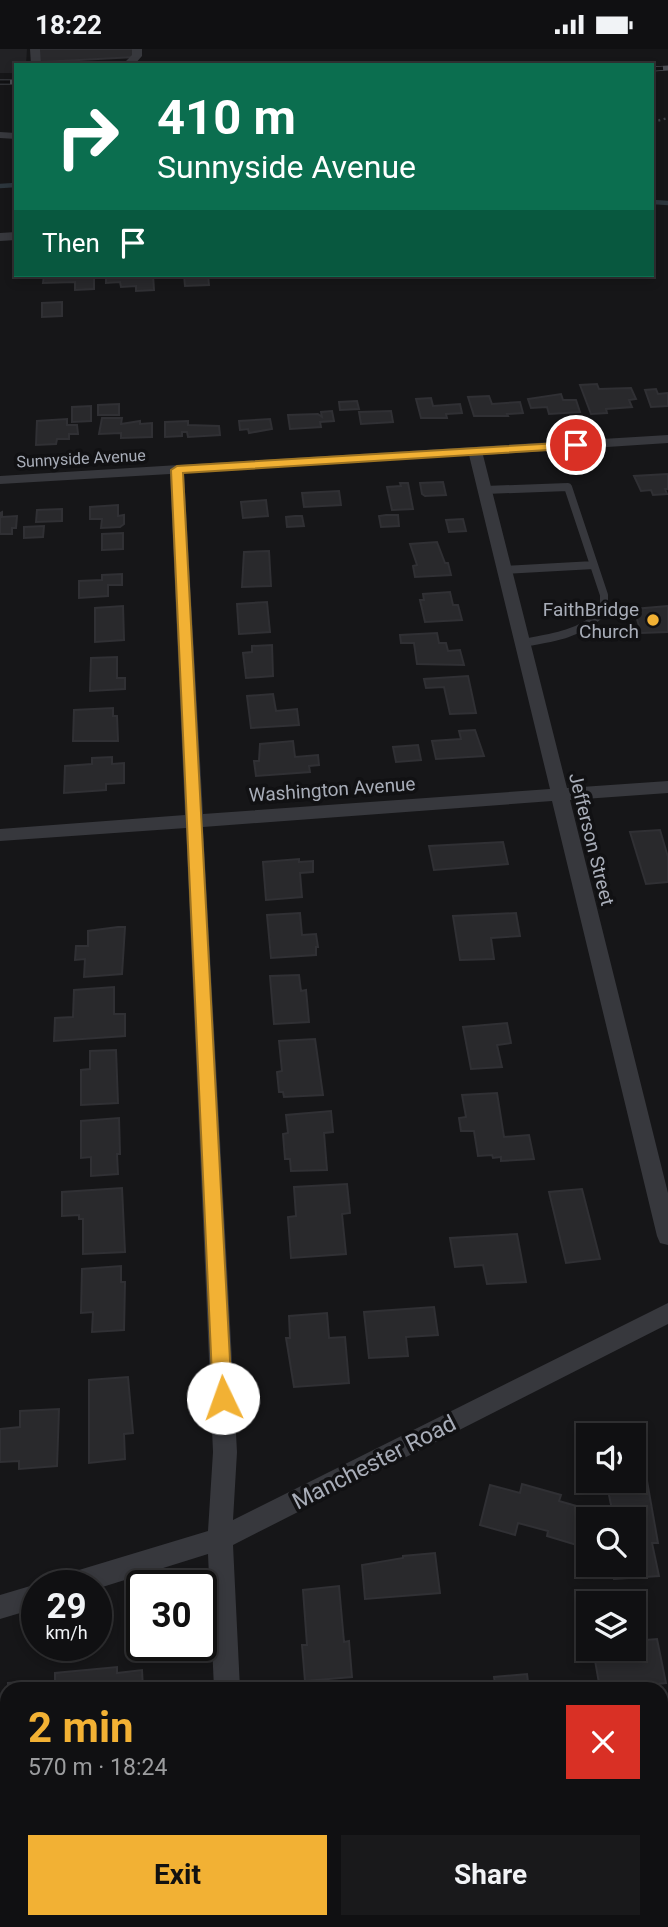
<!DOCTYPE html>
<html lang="en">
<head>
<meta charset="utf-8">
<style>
	body { margin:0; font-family:Roboto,sans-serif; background:#19191b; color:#f1f3f6; height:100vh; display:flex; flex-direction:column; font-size:26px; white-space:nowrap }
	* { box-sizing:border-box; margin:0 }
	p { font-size:23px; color:#9c9d9f }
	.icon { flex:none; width:38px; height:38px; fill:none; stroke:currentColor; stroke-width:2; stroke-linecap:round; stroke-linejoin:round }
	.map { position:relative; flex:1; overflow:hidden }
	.drawer { position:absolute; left:0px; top:1633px; width:668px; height:247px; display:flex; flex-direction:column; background:#101012; border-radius:21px 21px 0 0; box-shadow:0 4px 10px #0003,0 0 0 2px #303032 }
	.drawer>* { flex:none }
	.hud { position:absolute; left:14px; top:14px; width:640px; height:214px; border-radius:0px; box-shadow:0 4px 10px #0003,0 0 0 2px #303032; background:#0b6e4f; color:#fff; overflow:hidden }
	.fabs { position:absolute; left:576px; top:1374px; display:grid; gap:14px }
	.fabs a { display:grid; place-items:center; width:70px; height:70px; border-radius:0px; background:#101012; box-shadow:0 4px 10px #0003,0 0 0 2px #303032; font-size:35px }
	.speed { position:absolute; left:21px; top:1521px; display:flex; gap:14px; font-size:35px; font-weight:700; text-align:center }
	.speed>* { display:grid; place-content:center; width:91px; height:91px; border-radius:50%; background:#101012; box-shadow:0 4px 10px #0003,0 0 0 2px #303032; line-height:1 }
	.speed small { font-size:18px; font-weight:400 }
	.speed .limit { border:4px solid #111; border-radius:10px; background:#fff; color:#111 }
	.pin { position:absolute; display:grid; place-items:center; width:60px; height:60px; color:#fff; margin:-30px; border:4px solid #fff; border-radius:50%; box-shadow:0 2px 7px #0007 }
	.me { position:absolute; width:77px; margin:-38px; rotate:357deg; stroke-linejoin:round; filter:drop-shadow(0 0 5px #0008) }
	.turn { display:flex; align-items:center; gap:24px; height:147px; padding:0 28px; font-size:32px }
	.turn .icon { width:91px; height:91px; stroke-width:2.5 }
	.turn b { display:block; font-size:49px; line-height:60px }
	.then { display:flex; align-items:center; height:66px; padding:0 28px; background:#0003; gap:14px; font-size:26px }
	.round { display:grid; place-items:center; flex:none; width:74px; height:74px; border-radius:0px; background:#19191b }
	.head { display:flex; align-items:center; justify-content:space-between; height:119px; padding:0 28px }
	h1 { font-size:42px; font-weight:700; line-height:52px; color:#f2b134 }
	.primary-button { display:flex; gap:14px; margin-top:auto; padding:14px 28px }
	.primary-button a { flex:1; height:80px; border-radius:0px; background:#f2b134; color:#111; font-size:28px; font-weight:700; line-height:80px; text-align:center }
	.primary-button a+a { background:#19191b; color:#f1f3f6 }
	.status { display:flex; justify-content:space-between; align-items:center; height:49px; padding:0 35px; background:#101012; direction:ltr }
	.status svg { height:19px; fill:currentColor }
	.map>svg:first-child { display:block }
</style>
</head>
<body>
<div class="status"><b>18:22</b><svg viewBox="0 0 49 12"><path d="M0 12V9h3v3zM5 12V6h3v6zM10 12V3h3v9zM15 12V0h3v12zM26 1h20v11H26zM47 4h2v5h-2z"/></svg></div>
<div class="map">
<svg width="668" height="1878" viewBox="0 0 668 1878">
	<rect width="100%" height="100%" fill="#161618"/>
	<path fill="#222225" d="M0,0H27L26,16H16V24H0Z"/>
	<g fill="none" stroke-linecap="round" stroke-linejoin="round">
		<path stroke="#2c353c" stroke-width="4.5" d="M0,137L16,136
			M653,153L668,154"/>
	</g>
	<path fill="#29292c" stroke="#303034" stroke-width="2" d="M36,0H135V8L41,13L36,11Z
		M44,226H94V240L75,241V233L43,234Z
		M106,226H153L154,241L136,242V237L121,238L120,233L106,234Z
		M184,226H208L209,236L185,237Z
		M62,253V267L42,268V254Z
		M597,335L599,340L631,339L636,350L629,351L632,358L606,360L607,364L591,365L580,336Z
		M656,340L658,345L668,344V357L651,358L645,341Z
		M561,345L563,351H576L580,363L549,365L547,358L531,359L528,350Z
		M489,347L492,355L520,353L523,364L507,365L508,367H474L468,348Z
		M431,349L433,357L460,355L462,364L446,365L447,369H421L416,350Z
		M357,352L359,360L340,361L339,353Z
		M119,355V366H98V356Z
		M91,357V372L72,373V358Z
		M332,362L334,372L320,373L321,378L290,380L288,366L318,365L322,368L321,363Z
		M391,362L393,373L361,375L359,363Z
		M102,369H122L121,375L140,372V375L152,374V388L121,389V384L99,385Z
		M67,370V376H77L78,385H69V390H57L56,395L36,396L37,372Z
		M270,370L272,380L249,384L248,380L240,381L239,372Z
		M188,372V376L219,377L220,386L188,388L187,383H182V387L165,388V373Z
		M668,425V440H665L667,445L653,446L651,441L641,442L634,427Z
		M443,433L446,446L425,447L422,445L420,434Z
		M400,434H408L413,460L392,461L387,438L401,437Z
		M339,442L341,456L304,458L302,444Z
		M266,451L268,467L243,469L241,453Z
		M118,456V467L124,466V475L120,478L101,479L102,470H90V458Z
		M62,460V472L36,473L37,461Z
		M2,463V468L17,467L16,479H12V485H0V464Z
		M386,466H398L399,477L381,478L379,467Z
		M295,467H302L304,477L287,478L286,468Z
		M463,470L466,482L449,483L446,471Z
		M44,477L43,488L24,489V478Z
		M123,484V500L102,501V485Z
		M437,493L445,514H448L451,526L415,528L413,517L417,516L410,495Z
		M269,502L271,537L242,538L244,503Z
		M122,525V536H108V547L79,549V532L102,531V526Z
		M450,543L453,556H458L462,571L425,573L420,551H424L423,545Z
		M267,553L270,583L239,585L237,555Z
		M123,557L124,591L95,593V559Z
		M668,557V583L641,584L634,560Z
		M437,584L439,594H446L448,602L460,601L464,616L417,615L414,594H401L400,586Z
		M272,596L273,627L246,629L243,604L252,603V597Z
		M117,608V629H125V640L90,642L91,609Z
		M468,627L476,664L450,665L444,638L426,639L424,630Z
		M273,645L276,662L297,660L299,676L251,679L247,647Z
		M113,659V667H117L118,692H73L74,661Z
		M475,681L484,707L436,710L432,692L461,690L459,682Z
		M293,692L295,708L318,706L319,716L309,717L310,723L256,727L254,712H259L260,695Z
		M418,696L421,711L396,713L393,698Z
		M112,708V715L124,714V734L106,735V741L64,744L65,717L92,715V709Z
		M660,781L668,808V833L646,835L630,783Z
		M503,793L508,815L434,821L429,797Z
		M299,810V813L313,812V823L300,824L302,848L266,851L263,813Z
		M300,864L302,886L316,885L318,898H316V906L271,909L267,866Z
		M516,864L520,887L491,889L494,910L460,911L453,867Z
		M118,878H125L122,925L84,928L85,910L75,911L76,897H88V882Z
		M299,926L301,942L306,941L309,973L274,975L270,927Z
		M114,938V965H125V987L54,992L55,969L73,968L74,941Z
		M507,974L511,994L497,996L502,1018L471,1020L463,978Z
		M315,990L323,1046L284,1048L283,1043H279L277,1023L282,1022L279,992Z
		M116,1001L118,1054L81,1056V1021L90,1020V1002Z
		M497,1044L504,1088L529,1086L534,1110L501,1112V1108L493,1109L492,1106L478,1107L474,1082H461L459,1069L466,1068L462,1046Z
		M331,1062L333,1083L324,1084L327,1121L291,1122L290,1110H285L283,1085L288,1084L286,1066Z
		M119,1069L120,1105H117L118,1125L91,1127V1108L81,1109V1072Z
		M347,1135L350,1164L342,1165L346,1205L291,1209L288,1168L296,1167L294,1138Z
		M122,1139L125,1203L83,1205V1170H79V1166L62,1167V1143Z
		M582,1140L600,1210L566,1214L549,1143Z
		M517,1185L526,1233L487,1235L483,1216L455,1218L450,1189Z
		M121,1217V1233H125L124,1281L92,1283L93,1263L81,1264L82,1220Z
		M434,1258L438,1286L406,1288L408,1307L369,1309L364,1263Z
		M327,1264L329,1289L345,1288L349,1334L294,1338L286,1289H290L289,1267Z
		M128,1328L133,1384L124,1385L125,1410L89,1414V1331Z
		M59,1360L57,1417L19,1420V1412L0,1413V1380L20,1378V1362Z
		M641,1398L658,1494H652L659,1527L614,1530L611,1516H634V1470H614L606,1432H634V1399Z
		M522,1435L561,1446L559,1452L587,1460L580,1497L547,1487L548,1482L518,1474L515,1486L480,1476L490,1436L520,1444Z
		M435,1504L440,1544L365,1550L362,1516L403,1509V1507Z
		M339,1537L344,1593L349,1592L352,1628L305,1632L302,1596H307L303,1541Z
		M657,1590L666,1634L635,1637L636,1640H600L593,1600H634V1592Z
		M117,1618V1624L142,1621L143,1640H55V1624Z
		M527,1625L529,1640H496L494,1628Z
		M39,1632V1640H8V1634Z
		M0,1651H7V1712L0,1713Z
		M662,1659H668V1705H662Z
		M662,1730H668V1781H662Z
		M662,1815H668V1865H662Z
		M340,1872H472V1876L340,1878Z"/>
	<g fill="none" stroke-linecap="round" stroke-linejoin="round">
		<path stroke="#3d3f44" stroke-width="2.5" stroke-dasharray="2 3.5" stroke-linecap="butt" d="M653,73L668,69"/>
		<path stroke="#37383d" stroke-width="8" d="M485,441L568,438L604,546V562C581,585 553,589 522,594
			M504,521L594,516"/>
		<path fill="#37383d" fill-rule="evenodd" d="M30,0H40L41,16H31Z
			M132,0H142V7L134,16H122L132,6Z
			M0,83L16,84V90L0,89Z
			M16,183V191L0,192V184Z
			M668,386V394L483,406L567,739L668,732V744L570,751L668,1144V1196L660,1194L657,1187L552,752L203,778L237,1403L233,1471L668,1254V1275L233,1496L240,1640H214L208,1505L96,1540V1536H57L60,1527L69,1524L208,1482L213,1403L186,779L0,792V780L185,766L170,425L0,435V427ZM469,406L550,740L203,765L184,424Z
			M37,1535L42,1536H37V1559L0,1570V1546Z
			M223,1872H251V1878H223Z"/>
		<defs>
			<path id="rail" d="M653,20L668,19
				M0,33H16"/>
		</defs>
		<use href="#rail" stroke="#4a4c52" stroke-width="5"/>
		<use href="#rail" stroke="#111113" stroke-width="3.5" stroke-dasharray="10" stroke-linecap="butt"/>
	</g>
	<path fill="#f2b134" stroke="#9d7322" stroke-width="2" d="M576,393L580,394V399L183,424L232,1349L230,1355L223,1358L216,1355L213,1349L171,421L177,417Z"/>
	<circle fill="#f2b134" stroke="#111113" stroke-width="2.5" cx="653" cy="571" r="7"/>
	<g text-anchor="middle" stroke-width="7" stroke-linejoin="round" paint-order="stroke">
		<g font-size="16" fill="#a8adb8" stroke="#111113">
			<text transform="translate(81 409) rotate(-3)" y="6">Sunnyside Avenue</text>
		</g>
		<g font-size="19" fill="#a8adb8" stroke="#111113" text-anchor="end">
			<text x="639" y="567">FaithBridge<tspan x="639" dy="22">Church</tspan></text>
		</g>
		<g font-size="19" fill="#a8adb8" stroke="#111113">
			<text transform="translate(332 740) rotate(-4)" y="7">Washington Avenue</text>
			<text transform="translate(592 790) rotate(76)" y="7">Jefferson Street</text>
		</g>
		<g font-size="23" fill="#a8adb8" stroke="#111113">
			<text transform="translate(374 1413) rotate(-27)" y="8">Manchester Road</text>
		</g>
	</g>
</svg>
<div class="fabs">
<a><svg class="icon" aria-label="sound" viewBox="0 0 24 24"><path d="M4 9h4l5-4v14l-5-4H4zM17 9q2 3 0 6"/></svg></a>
<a><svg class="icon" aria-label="search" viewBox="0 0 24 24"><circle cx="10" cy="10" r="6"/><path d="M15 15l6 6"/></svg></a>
<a><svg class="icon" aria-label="layers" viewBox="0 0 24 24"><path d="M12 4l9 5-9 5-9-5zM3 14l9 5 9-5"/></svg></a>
</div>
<div class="speed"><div>29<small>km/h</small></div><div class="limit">30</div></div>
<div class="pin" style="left:576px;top:396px;background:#d93025"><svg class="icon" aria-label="arrive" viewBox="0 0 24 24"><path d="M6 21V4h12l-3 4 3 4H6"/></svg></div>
<svg class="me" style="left:223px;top:1349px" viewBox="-20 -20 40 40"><circle r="19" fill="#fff"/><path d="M0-13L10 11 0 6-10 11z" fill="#f2b134"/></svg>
<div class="hud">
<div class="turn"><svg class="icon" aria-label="right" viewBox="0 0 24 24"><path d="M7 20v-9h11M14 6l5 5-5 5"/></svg><div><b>410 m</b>Sunnyside Avenue</div></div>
<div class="then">Then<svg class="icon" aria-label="arrive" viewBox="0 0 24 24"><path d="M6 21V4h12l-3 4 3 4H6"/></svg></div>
</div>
<section class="drawer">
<div class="head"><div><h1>2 min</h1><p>570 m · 18:24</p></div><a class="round" style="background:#d93025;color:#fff"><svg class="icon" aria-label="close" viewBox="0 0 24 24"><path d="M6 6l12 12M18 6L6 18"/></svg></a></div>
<div class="primary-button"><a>Exit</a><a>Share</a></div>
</section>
</div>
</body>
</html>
